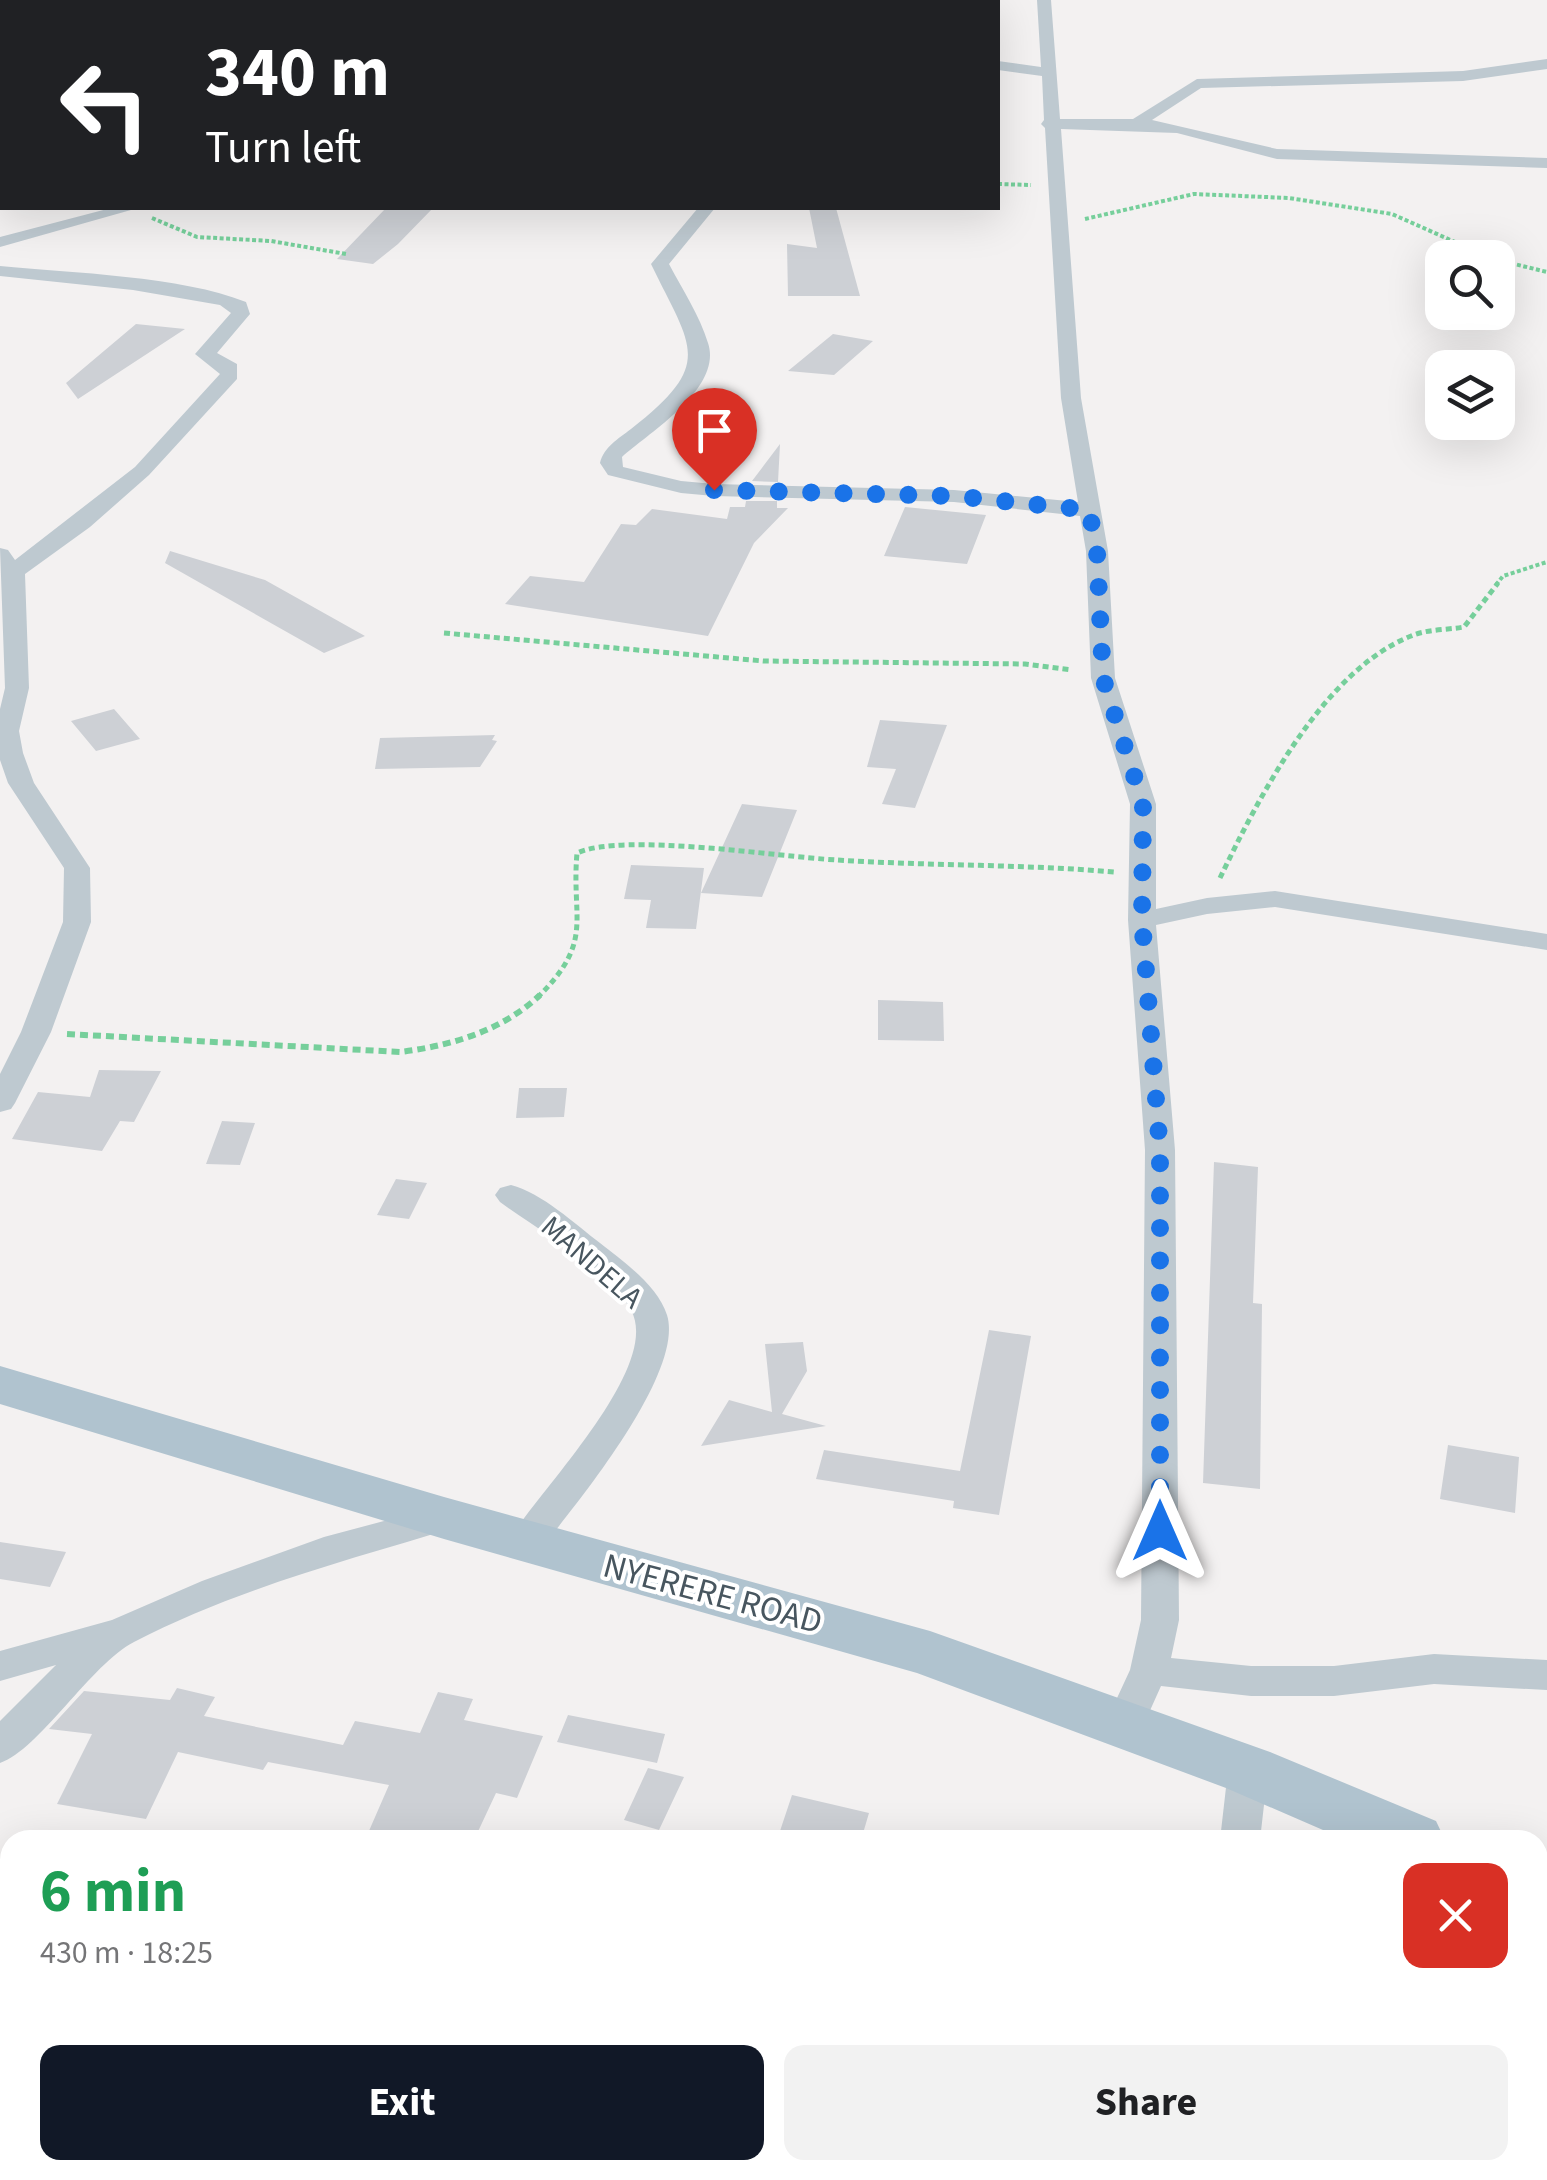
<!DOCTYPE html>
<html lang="en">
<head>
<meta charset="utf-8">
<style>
	body { margin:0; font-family:"Source Sans 3",sans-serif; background:#f2f2f2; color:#202124; height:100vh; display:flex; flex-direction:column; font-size:38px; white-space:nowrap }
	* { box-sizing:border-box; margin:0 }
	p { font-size:32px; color:#757577 }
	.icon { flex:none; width:55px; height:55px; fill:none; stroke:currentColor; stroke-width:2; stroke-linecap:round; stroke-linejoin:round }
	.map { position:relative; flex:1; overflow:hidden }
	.side { position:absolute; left:0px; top:1830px; width:1548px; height:350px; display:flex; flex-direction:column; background:#fff; border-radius:30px 30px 0 0; box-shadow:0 10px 40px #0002 }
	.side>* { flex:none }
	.guide { position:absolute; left:0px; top:0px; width:1000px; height:210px; box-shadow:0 10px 40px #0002; background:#202124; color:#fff; overflow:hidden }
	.controls { position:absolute; left:1425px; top:240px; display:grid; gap:20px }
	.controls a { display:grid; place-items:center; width:90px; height:90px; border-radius:20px; background:#fff; box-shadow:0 10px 40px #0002; font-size:50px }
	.pin { position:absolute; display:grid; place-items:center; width:85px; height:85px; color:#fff; margin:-102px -42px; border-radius:50% 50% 50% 0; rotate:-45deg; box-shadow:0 0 10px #0007 }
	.pin .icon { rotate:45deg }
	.me { position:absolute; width:110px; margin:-55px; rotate:0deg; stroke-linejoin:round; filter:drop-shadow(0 0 8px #0008) }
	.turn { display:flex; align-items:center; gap:35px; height:210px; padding:0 40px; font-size:45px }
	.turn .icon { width:130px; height:130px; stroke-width:2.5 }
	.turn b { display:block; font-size:70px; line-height:85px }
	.round { display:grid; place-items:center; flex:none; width:105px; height:105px; border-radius:20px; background:#f2f2f2 }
	.head { display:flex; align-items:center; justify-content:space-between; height:170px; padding:0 40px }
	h1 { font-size:60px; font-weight:700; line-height:75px; color:#1e9e55 }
	.button { display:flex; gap:20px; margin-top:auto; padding:20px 40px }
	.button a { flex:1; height:115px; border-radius:20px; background:#111827; color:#fff; font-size:40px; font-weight:700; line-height:115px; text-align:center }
	.button a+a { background:#f2f2f2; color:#202124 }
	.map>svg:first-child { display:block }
</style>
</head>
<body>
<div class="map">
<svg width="1547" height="2180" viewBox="0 0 1547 2180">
	<rect width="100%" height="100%" fill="#f3f1f1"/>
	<path fill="#cdd0d5" d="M386,208H433L398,244L373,264L337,259Z
		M809,208H836L860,296H788L787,244L817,248Z
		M136,324L185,329L78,399L66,383Z
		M833,334L873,341L834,375L788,371Z
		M780,444L778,482L752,481Z
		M746,501H777V508H788L754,543L708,636L505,604L530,576L584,582L621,524L636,525L652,509L727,519L730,507H745Z
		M905,507L986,515L967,564L884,556Z
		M170,551L265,580L365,636L324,653L165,563Z
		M114,709L140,739L96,751L71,721Z
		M880,720L947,725L915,808L882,804L896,769L867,767Z
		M495,735L492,740L497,741L480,767L375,769L380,738Z
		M742,804L797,810L762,897L701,893Z
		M631,865L704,868L696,929L646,928L651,900L624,899Z
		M878,1000L943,1002L944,1041L878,1040Z
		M99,1070L161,1071L134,1122L120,1121L102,1151L12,1139L38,1092L90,1097Z
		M519,1088H567L564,1117L516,1118Z
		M222,1121L255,1123L240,1165L206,1164Z
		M1214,1162L1258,1167L1253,1303L1262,1304L1260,1489L1203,1483Z
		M396,1179L427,1183L409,1219L377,1215Z
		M989,1330L1031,1336L999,1515L953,1508L954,1501L816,1479L824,1450L960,1471Z
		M803,1342L807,1371L782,1414L826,1426L701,1446L729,1400L772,1412L765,1344Z
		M1448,1445L1519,1457L1515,1513L1440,1499Z
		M0,1542L66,1552L50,1587L0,1579Z
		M177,1688L215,1697L204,1716L343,1745L355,1721L420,1733L438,1692L473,1699L464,1720L543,1736L517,1798L496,1793L474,1840H365L389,1785L268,1762L263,1770L178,1752L146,1819L57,1804L92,1734L49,1729L84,1691L170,1700Z
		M568,1715L665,1734L657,1763L557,1742Z
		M648,1768L684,1777L659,1830L624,1820Z
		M792,1795L869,1813L861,1840H777Z"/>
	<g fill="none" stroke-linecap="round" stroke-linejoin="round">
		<path stroke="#76cf9b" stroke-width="4" stroke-dasharray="4 2.5" stroke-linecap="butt" d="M998,184L1031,185
			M152,218L197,237L271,241L346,254
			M1085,219L1194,194L1289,198L1392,214L1491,258
			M1498,260L1547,272
			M1496,585L1503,576L1547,562"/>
		<path stroke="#76cf9b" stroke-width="5" stroke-dasharray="6 4" stroke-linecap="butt" d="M444,633L763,661L1025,664L1072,670
			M1220,878C1259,797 1323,671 1411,636C1427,629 1447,630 1464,627L1498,583
			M537,998C595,941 571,921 577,853C623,832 779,857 837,860C929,866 1022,864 1114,872"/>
		<path stroke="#76cf9b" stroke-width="6" stroke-dasharray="8 5" stroke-linecap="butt" d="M67,1034L400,1052C450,1046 502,1031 540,995"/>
		<path fill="#bec9d0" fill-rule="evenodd" d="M326,0H343L344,2H328Z
			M1037,0H1051L1060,119H1133L1197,79L1463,71L1547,59V69L1463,81L1201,88L1152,120L1277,149L1547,158V168L1277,159L1177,133L1061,129L1081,398L1108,551L1115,678L1156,804V909L1207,898L1275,891L1547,934V950L1275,907L1207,914L1156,925L1175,1150L1179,1620L1171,1658L1251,1666H1334L1434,1654L1547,1660V1690L1434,1684L1334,1696H1251L1161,1686L1139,1735L1125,1739L1111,1735L1105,1724L1130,1670L1141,1620L1145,1150L1128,920L1130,804L1091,678L1086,551L1080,516L954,502L714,496L681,493L608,475L600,463C604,447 618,439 631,429C715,363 692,349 651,264L698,208H715L669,264C682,289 700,316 708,343C723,388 650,432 622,457L623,467L681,481L714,484L954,490L1078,502L1061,398L1045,128L1041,124L1044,120L1042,76L998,70V61L1041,67Z
			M111,208H138L0,247V237Z
			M0,266C72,273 181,276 246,302L250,314L217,353L237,364V379L149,475L90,527L25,574L29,688L19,731L23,753L34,783L90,868L91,922L51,1032L15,1103L11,1109L0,1112V1074L21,1032L63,922L64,868L8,783L0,760V709L5,688L0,548L8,550L15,560L135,467L220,374L195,354L231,313L220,305L133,290L0,276Z
			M511,1185C542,1193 575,1224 600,1243C623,1261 658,1286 667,1315C685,1373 575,1506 539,1551L526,1555L513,1551L508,1542C535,1494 663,1368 631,1310C608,1269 538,1230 500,1202L495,1195L500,1188Z
			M444,1505L457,1509L462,1518L457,1527C348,1560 236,1589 134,1642C91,1664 39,1750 0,1763V1721L56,1665L0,1681V1651L112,1620L202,1581L324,1537Z
			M1248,1754L1262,1759L1268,1770L1260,1840H1220L1228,1770L1234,1759Z
			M627,2170H687L682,2180H622Z
			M921,2170H973L978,2180H926Z
			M1180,2170H1226L1225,2180H1179Z"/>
		<path fill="#b0c3cf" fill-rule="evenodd" d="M0,1366L444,1497L930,1631L1270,1752L1436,1821L1445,1840H1346L1226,1788L917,1673L444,1539L0,1404Z
			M1538,1869L1547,1872V1929L1538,1925Z"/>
	</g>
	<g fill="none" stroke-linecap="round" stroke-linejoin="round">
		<path stroke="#1a73e8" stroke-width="18" stroke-dasharray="0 32.4" d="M714,490L954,496L1089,510L1097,551L1103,678L1143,804L1142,920L1160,1150V1531"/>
	</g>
	<g text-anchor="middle" stroke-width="8" stroke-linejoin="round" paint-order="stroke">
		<g font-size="30" fill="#48565f" stroke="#fff">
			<text transform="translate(592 1262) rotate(41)" y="10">MANDELA</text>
		</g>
		<g font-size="35" fill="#48565f" stroke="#fff">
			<text transform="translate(713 1593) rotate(15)" y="12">NYERERE ROAD</text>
		</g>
	</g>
</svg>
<div class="controls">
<a><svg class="icon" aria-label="search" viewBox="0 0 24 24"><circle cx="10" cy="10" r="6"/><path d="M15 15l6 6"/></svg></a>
<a><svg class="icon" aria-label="layers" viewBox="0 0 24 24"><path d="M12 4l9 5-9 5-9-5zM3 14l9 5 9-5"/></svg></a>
</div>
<div class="pin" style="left:714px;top:490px;background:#d93025"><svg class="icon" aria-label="arrive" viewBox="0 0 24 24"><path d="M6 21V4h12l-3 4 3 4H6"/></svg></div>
<svg class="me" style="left:1160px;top:1531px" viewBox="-20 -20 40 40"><path d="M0-17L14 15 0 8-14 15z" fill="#1a73e8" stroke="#fff" stroke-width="4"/></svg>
<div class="guide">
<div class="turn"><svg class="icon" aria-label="left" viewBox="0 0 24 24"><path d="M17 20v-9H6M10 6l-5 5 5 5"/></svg><div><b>340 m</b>Turn left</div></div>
</div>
<section class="side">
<div class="head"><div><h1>6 min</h1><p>430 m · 18:25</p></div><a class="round" style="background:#d93025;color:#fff"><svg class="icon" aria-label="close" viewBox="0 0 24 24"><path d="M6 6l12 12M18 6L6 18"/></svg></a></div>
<div class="button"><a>Exit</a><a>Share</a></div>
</section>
</div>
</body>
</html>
